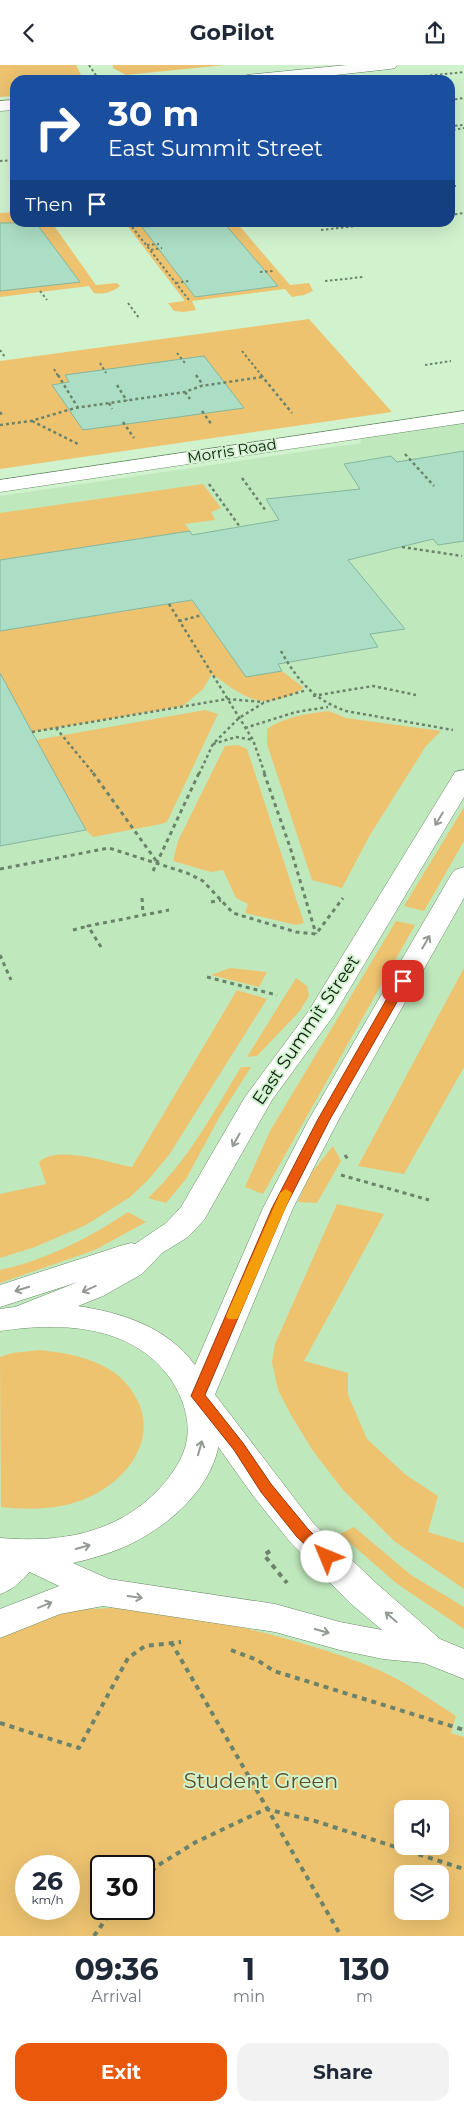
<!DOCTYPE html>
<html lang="en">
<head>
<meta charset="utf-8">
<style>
	body { margin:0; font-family:Montserrat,sans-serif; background:#f2f2f3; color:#1f2937; height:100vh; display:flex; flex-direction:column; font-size:19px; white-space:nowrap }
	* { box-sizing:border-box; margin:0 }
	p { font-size:16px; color:#747a83 }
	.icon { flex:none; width:28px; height:28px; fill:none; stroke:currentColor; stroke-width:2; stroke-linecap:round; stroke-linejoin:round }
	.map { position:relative; height:1871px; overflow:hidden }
	.sheet { display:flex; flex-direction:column; background:#fff; flex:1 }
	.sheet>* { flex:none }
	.guide { position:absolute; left:10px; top:10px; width:445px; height:152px; border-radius:15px; box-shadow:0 5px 20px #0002; background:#1a4fa0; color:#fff; overflow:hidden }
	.fabs { position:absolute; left:394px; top:1735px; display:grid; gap:10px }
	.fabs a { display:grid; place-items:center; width:55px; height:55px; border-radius:10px; background:#fff; box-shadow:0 5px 20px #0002; font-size:25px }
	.speed { position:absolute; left:15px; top:1790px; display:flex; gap:10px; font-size:25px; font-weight:700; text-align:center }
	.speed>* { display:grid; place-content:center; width:65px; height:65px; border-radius:50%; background:#fff; box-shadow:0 5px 20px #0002; line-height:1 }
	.speed small { font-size:12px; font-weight:400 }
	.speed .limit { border:2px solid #111; border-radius:8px; background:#fff; color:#111 }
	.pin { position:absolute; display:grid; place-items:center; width:42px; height:42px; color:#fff; margin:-21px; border-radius:10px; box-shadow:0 2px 8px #0006 }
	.me { position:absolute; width:55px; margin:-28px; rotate:315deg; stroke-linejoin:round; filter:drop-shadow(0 0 4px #0008) }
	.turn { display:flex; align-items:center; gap:18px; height:105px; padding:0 15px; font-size:22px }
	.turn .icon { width:65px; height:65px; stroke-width:2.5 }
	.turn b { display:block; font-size:35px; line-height:42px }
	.then { display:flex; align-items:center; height:48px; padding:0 15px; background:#0003; gap:10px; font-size:19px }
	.eta { display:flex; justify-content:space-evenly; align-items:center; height:85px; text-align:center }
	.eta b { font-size:30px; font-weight:700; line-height:35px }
	.primary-button { display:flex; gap:10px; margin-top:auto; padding:10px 15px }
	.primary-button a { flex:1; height:58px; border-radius:15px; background:#ea580c; color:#fff; font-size:20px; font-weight:700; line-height:58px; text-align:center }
	.primary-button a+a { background:#f2f2f3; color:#1f2937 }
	header { display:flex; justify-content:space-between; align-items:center; height:65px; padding:0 15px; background:#fff; font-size:22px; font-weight:700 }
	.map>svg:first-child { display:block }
</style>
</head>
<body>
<header><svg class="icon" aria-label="back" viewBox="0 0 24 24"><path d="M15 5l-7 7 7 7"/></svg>GoPilot<svg class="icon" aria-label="share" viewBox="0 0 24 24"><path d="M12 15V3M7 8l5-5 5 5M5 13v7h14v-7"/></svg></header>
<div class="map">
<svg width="464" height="1871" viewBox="0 0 464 1871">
	<rect width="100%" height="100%" fill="#d0f3ce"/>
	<path fill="#c0e8bd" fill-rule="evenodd" d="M464,352V1871H0V431L361,378L359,367ZM402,1744H440V1781H402ZM26,1801H69V1844H26ZM101,1801H144V1844H101ZM402,1809H440V1846H402Z"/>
	<path fill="#edc370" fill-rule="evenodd" d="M0,0H76L81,10L78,15H22L16,11L18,15H15V31L0,32Z
		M113,0H225L126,10L113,3Z
		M15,147V158H52L96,220L117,218L120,221C113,227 103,230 94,228L89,221L0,232V148Z
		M125,158H237L290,220L309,218L313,226L304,230L292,232L285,224L192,236L196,245L184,247L174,246L168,238L185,236Z
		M309,254L392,347L0,404V296Z
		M203,419L221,443L211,447L215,455L185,459L190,466L0,495V448Z
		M191,535L246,612L282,606L304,623C263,647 248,635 212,609L203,624L183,641L32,667L0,608V566Z
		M205,645L218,649L167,757L161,759L93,772L86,765L36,675Z
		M329,646L346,653L441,666L426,681L370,770L342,823L312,815L267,679V664C286,651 307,649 329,646Z
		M238,680L247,684L304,858L296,860L245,848L248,839L236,833L223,805L211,807L173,796L178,776L225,681Z
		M464,742V776L424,846L404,841Z
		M396,856L415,860L263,1129L245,1122L270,1066Z
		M230,903L267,907L259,922L211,910Z
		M464,903V1002L404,1109L358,1101Z
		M296,913L307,921L309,931L299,947L257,991L247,992Z
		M237,925L267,934L169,1090L148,1115L130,1132L86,1160L35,1182L0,1193V1129L46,1119L39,1097C57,1079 110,1098 132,1102Z
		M241,1002H251L220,1051L186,1114L166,1138L148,1133C188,1096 213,1048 241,1002Z
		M333,1081L341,1096L317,1138L298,1137L309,1111Z
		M337,1139L384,1149L304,1296L348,1308V1330L367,1374L406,1410L438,1431L428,1467L464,1478V1524L394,1476L343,1425L313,1386L291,1350L278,1325L272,1297L275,1279Z
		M128,1147L146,1157L95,1185L0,1218V1205C46,1195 89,1173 128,1147Z
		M40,1285C66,1288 90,1292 112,1306C122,1312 130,1322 135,1331C160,1373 127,1416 87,1433C60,1445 30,1445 1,1442L0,1292L12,1288Z
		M354,1462L411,1510L464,1542V1564L396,1518L340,1469Z
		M112,1543C184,1547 255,1563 324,1585C348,1593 373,1601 395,1613C416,1624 436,1638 456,1651L451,1668L464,1672V1871H0V1567L70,1545ZM402,1744H440V1781H402ZM26,1801H69V1844H26ZM101,1801H144V1844H101ZM402,1809H440V1846H402Z"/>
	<path fill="#acdec5" stroke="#85b69e" d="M0,158H36L80,217L0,226Z
		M147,158H224L278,221L195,232L142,162H150Z
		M204,291L244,343L83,365L52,320L69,317L65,310Z
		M464,386V476L438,480L433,474L348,495L405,564L370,569L378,582L278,599L282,606L246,612L192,535L0,566V495L190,466L192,470L279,455L266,434L360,424L344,399L391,391L397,397Z
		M0,608L32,667L86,765L0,781Z"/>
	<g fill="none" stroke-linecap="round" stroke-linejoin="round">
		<defs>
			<path id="minor" d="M347,0H397L395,3L390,4L290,15H239L242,12L247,10Z
				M15,35V45L0,46V36Z
				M464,346V358L0,427V415Z
				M198,1319L210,1323L314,1459L376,1518L440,1574L464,1584V1614L424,1598L383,1594L340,1585L275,1567L103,1541L60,1549L0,1573V1544L59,1521L13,1499L8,1490L13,1481L25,1477L109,1514L275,1539L340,1557L382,1565L350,1538L290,1477L254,1432L182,1331L186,1323Z"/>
			<path id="major" d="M464,705V732L334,950L272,1035L204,1155L188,1172L162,1188L142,1209L103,1231L78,1241C123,1248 167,1262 195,1300L263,1143L308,1056L451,810L455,805L464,802V833L338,1056L293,1143L214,1332C243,1407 164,1473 99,1491C83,1496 67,1500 50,1501C46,1501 39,1500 35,1502C33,1503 29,1508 27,1510C18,1519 12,1525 0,1529V1473C60,1478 117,1469 160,1423C173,1408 184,1393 187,1374C190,1352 182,1331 170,1313C131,1259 60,1257 0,1266V1244L15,1242L78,1217L0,1242V1220L120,1181L131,1178L135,1179L166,1158L181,1142L245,1032L308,947L452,712L455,707Z"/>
		</defs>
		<use href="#minor" stroke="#698967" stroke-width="1"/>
		<use href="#major" stroke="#698967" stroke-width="1"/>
		<path stroke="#6b836a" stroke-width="2" stroke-dasharray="2.5 2.5" stroke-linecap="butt" d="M89,0L99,15
			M415,12L464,7
			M450,35L464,33
			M450,61L464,60
			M453,65L464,63
			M0,96L15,95
			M450,121H456
			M450,150L464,148
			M129,158L189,235
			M321,165L383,158
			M147,180L159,179
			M151,185L162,183
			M260,207L273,206
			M325,216L363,212
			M176,218L189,216
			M40,226L47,235
			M128,238L139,253
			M0,285L5,292
			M242,286L262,311
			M177,288L185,298
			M100,298L106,308
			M425,300L451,296
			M54,304L58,311"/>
		<path stroke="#6b836a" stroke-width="2.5" stroke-dasharray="3 3" stroke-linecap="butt" d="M58,310L78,343
			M196,310L203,320
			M261,310L292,348
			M117,320L127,336
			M185,327L190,334
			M109,338L112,344
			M202,346L212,360
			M0,347L2,350H0
			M32,356L80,380
			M123,357L134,373
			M0,360L31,356L75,343L185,327L201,321L262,312
			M405,389L434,421
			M242,413L266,446
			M209,419L240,462
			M402,482L462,491
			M169,539L253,675L265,709
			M179,556L202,550
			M281,586C297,615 314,635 346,646L453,665
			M313,631L373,621L416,630
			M56,663L94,709
			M245,663L296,647L328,642
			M32,667L227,634L264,637
			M213,679L236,672L253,675
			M199,709L213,679L239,653L265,637L307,625"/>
		<path stroke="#6b836a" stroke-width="3" stroke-dasharray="4 4" stroke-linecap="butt" d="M93,708L157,797
			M264,708L290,782L316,869
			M0,804L109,783L187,808L203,816L233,848L296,867L316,869L343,833
			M153,806L199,708
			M142,833L143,849
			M211,837L221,835
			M73,865L88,861
			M101,882L88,861L169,845
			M0,890L11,915
			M207,912L277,930
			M345,1090L349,1096
			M341,1110L429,1135"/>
		<path stroke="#6b836a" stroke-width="4" stroke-dasharray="5 5" stroke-linecap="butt" d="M270,1486L264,1490L287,1518
			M171,1577L341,1871
			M231,1585L257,1595L274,1606L464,1665
			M0,1658L79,1683L128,1593L145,1581L181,1577
			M144,1813L157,1801L196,1777L266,1744L315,1756L464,1804
			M94,1871L113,1844"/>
		<use href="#minor" fill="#fff" fill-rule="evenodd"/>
		<use href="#major" fill="#fff" fill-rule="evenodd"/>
	</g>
	<defs><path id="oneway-shaft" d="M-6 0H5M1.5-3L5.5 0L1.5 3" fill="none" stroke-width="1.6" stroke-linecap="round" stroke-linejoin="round" transform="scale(1.25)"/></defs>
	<g stroke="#939993">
		<use href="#oneway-shaft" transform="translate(439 754) rotate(121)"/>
		<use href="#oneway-shaft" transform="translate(426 877) rotate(-60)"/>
		<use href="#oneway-shaft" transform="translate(236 1075) rotate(119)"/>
		<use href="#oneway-shaft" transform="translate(22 1224) rotate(163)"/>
		<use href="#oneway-shaft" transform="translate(89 1224) rotate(156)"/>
		<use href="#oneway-shaft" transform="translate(200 1383) rotate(-74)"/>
		<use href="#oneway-shaft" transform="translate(83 1482) rotate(-16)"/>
		<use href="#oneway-shaft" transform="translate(135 1532) rotate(8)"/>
		<use href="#oneway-shaft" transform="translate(45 1540) rotate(-22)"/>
		<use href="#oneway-shaft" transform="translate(391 1552) rotate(-139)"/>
		<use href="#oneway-shaft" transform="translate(322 1566) rotate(16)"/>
	</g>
	<path fill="#ea580c" stroke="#983908" d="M403,913L409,916L329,1056L285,1143L205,1330L243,1378L271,1419L308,1464L332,1488L334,1492L332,1496L327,1498L322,1496L297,1472L261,1427L234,1385L191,1331L272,1143L317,1056L397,916Z"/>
	<path fill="#f59e0b" d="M286,1124L292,1128L239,1251L237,1254H228L226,1251L280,1128Z"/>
	<g text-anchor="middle" stroke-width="4" stroke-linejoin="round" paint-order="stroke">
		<g font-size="15" fill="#101d10" stroke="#d0f3ce">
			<text transform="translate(232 386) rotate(-9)" y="5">Morris Road</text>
		</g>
		<g font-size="18" fill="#101d10" stroke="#d0f3ce">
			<text transform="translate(306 965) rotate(-56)" y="6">East Summit Street</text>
		</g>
		<g font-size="21" fill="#604d27" stroke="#d0f3ce">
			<text x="261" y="1723">Student Green</text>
		</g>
	</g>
</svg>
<div class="fabs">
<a><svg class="icon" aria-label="sound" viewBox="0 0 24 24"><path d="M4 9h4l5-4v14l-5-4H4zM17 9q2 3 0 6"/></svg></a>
<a><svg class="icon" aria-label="layers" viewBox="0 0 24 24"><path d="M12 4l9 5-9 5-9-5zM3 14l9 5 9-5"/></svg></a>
</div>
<div class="speed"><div>26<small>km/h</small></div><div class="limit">30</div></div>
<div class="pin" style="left:403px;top:916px;background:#d93025"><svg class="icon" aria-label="arrive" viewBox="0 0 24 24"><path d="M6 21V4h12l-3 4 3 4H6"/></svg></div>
<svg class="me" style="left:327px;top:1492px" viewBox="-20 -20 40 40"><circle r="19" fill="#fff"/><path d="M0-13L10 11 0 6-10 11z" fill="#ea580c"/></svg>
<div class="guide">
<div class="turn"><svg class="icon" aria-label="right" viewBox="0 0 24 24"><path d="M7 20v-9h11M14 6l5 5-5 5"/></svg><div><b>30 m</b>East Summit Street</div></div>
<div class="then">Then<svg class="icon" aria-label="arrive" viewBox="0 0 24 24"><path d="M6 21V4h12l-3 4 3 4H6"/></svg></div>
</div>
</div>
<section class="sheet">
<div class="eta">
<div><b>09:36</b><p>Arrival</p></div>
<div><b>1</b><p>min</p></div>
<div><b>130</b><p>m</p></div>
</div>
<div class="primary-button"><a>Exit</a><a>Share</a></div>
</section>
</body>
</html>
